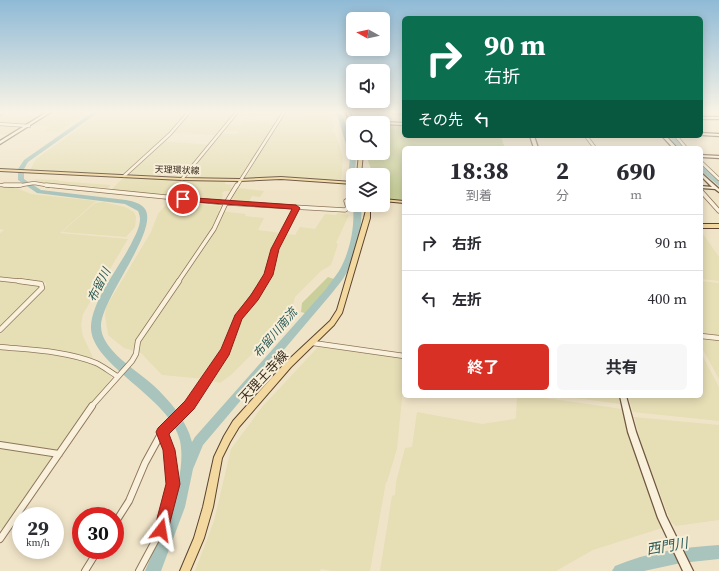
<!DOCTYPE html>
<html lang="ja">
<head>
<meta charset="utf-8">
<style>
	body { margin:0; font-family:"Source Serif 4","Noto Sans JP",serif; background:#f7f7f7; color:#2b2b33; height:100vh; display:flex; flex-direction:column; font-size:15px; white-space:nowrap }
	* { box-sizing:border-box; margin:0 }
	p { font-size:13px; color:#7c7c81 }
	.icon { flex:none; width:22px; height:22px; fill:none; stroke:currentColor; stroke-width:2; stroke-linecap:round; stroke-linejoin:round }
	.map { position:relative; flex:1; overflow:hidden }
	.details { position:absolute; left:402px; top:146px; width:301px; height:252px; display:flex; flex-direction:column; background:#fff; border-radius:6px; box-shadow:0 2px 10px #0003 }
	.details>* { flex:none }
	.hud { position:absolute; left:402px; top:16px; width:301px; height:122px; border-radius:6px; box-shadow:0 2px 10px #0003; background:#0b6e4f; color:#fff; overflow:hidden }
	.needle { width:26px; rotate:278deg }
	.fabs { position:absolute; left:346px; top:12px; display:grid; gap:8px }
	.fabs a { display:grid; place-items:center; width:44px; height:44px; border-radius:6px; background:#fff; box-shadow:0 2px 10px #0003; font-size:20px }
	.speed { position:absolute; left:12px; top:507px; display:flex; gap:8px; font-size:20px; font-weight:700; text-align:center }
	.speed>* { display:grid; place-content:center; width:52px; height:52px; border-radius:50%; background:#fff; box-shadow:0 2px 10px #0003; line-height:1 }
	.speed small { font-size:10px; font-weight:400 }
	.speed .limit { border:6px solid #d22; background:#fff; color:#111 }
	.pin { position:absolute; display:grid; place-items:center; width:34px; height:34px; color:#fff; margin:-17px; border:2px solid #fff; border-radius:50%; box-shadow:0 1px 4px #0007 }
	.me { position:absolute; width:44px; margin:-22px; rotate:14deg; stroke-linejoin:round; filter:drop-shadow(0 0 3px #0008) }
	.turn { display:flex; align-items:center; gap:14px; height:84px; padding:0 16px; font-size:18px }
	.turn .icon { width:52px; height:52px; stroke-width:2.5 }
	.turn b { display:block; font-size:28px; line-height:34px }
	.then { display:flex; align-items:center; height:38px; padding:0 16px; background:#0003; gap:8px; font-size:15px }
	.eta { display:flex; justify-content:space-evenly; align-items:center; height:68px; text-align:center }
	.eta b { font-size:24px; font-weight:700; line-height:28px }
	.action { display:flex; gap:8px; margin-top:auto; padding:8px 16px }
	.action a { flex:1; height:46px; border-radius:6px; background:#d93025; color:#fff; font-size:16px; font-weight:700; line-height:46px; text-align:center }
	.action a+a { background:#f7f7f7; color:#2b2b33 }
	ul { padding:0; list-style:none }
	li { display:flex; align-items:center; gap:12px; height:56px; padding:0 16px; border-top:1px solid #e1e1e2 }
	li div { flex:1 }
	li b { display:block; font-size:15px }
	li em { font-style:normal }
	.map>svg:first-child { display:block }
</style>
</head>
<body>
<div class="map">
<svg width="719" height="571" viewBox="0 0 719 571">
	<rect width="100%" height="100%" fill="#f0e4c8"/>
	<path fill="#e6deb5" d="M3,112H48L28,125L0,123V114Z
		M63,112H87L58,132L45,131L49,126L33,125L51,113Z
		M101,112H187L166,136L124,174L30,170L36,159Z
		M191,112H235L215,135L173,133Z
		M285,112L329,113L332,119L334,127L332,132H335L343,158L341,181L285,176L243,179Z
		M243,122L275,124L239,179L193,178L195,174L184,173L181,177L127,174L163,141L211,145L221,133L236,134L238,131L223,130L228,125L240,126Z
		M0,125L26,126L11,135L0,134Z
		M124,177L226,181L225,184L232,185L230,187L233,188L231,191H224L221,194H223L221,201L110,191Z
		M33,179L60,180L58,181L111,185L108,188L43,183Z
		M0,186L14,187L31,194L96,201L60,233L128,239L83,314L81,325L83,336L94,360L68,353L0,345V335L46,286V283L41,281L0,277V233L4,230L0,229Z
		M237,188L264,191L260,197L252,196L248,203L229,201Z
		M170,200L206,202L204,205L221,206L218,211L246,214L245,216L264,218L258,230L295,235L300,227L315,229L325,214L336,215L337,213L349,215L336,243L338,244L331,265L321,271L295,297L290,316L231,375L220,383L205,379L162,375L141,353L124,348L108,335L105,315L106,307L151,232L158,214Z
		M103,202L125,207L134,212L136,217L135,227L126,237L62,232L95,203Z
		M701,231L719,257V281L701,279Z
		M0,280L40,284L41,287L0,329Z
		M701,281L719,283V336L701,334Z
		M701,339L719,341V379L701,346Z
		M318,347L404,358V378L397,449L387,482H386L370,571H332L321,569L320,571H195L214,521L231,449L262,407Z
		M0,348L68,357L97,365L112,377L87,411H83V417L58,452L0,442Z
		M701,353L719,387V421L633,412L628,396H701Z
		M517,396H532L622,409L662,528L593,550L556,571H380L392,496L395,495L396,482L405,448L412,447L417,412L482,424L515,419L516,417Z
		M559,396H619L621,404Z
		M634,417L719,425V520L676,526L671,522L643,449Z
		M0,448L53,456L54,459L8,525L2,529L0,528Z"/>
	<path fill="#c9cf9b" d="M383,126H404V136L501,137L505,148H404V200L383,199V175H371L373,174L365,153H383Z
		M328,277L334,279L308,314L301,312L302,303Z"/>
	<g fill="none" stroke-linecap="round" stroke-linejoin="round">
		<path fill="#a9c4bc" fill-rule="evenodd" d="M93,112H99L28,162L24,169V179L41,190L126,200C132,201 141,203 145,209C159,230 103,296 101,325C100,350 137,370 153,385C170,401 186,419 192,442L195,437L326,289C330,283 335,277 339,271C350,252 355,227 353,205H361C363,227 357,252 347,272C343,280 337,286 332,293L203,445L193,469L185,507L161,571H145C160,535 188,480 180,441C171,397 89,365 91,326C93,298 120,267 132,242C135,236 140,227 140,219C140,217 139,213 138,211L125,204L37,193L18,180V169L24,160Z
			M334,112H339L342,115L353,148V153H355L356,157L355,175H353V191L350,189L348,178L350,157L337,115Z
			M669,136H675L684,148H678Z
			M701,165L719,180V186L701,171Z
			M719,545V559L681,563L644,571H612L615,566C648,552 684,547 719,545Z"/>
		<defs>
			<path id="street-far3" d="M390,112L404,113
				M0,114L2,112
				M0,124L29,126
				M586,136L595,148
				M676,136L686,148
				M701,162L719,179
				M124,176L170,134L189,112
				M182,179L237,112
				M0,185L16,186L34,183L51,186
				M237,186L284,112"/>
			<path id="street-far2" d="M4,185H21
				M46,185L226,203L345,210L348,208L346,201L353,200
				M701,191L719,211
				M0,279L28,282
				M178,282L214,229L226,203L237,185
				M264,282L268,275L275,249L296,208"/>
			<path id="street-far1" d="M0,330L42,288L41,284L19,281
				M701,336L719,338
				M313,343L404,356
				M0,347C32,350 66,351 96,363C103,366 110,372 117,376
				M91,407L132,361L136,354L138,341L179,281
				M187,407L225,351L238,317L264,281"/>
			<path id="street" d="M0,445L59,454
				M115,523L129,501L145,463L162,432L188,406
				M0,539L92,406
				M85,571L98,550
				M139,571L161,530L173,484L169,450L162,432"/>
			<path id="secondary" d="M47,112H51L0,144V141Z
				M701,117H719V119H701Z
				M350,121L371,122L373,123H351L349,122Z
				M382,122L404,123V125L383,124V123H381Z
				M701,133L719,134V136L701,135Z
				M530,136H534L538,148H534Z
				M662,136H666L677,148H673Z
				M701,155L719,156V158L701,157Z
				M701,173L719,189V192L715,189L701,188V186L712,187L701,176Z
				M620,396H626L636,432L666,516L693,571H683L658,518L628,432Z"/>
			<path id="primary" d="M346,112H350L353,123V129L351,128Z
				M359,153H363L361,175H357Z
				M0,169L182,178L240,179L281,177L353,182V184L281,179L240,181L182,180L0,171Z
				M383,199L404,201V203L383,201Z
				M364,205H368L370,210V218L342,313L334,325L291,367L239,427L230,442L222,458L213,507L204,538L190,571H180L194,538L203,507L214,457L224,436L233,421L285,363L330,321L337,310L364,218L366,210Z
				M701,224H719V228H701Z"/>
		</defs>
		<use href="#street-far3" stroke="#8d765c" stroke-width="4"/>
		<use href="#street-far2" stroke="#8d765c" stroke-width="5"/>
		<use href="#street-far1" stroke="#8d765c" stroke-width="6"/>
		<use href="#street" stroke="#8d765c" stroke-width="8"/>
		<use href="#secondary" stroke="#6f573f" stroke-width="2.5"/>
		<use href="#primary" stroke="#5b4430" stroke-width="2"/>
		<use href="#street-far3" stroke="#faf1dc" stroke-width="2.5"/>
		<use href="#street-far2" stroke="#faf1dc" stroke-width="3.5"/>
		<use href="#street-far1" stroke="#faf1dc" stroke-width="4.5"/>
		<use href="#street" stroke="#faf1dc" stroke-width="6"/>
		<use href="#secondary" fill="#faf1dc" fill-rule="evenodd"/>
		<use href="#primary" fill="#f3d9a0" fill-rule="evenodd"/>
	</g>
	<linearGradient id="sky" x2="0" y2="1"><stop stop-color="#8fbad6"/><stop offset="0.58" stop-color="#f8f3e6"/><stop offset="1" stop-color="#f8f3e6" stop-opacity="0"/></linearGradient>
	<rect width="719" height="192" fill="url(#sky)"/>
	<path fill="#d93025" stroke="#8d1f18" d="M181,197L296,205L300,208L279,249L273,275L258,300L242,319L229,355L194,409L169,434L175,450L180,484L168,530L166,535L161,537L156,535L154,530L166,484L163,450L156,432L158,428L185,401L221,349L235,315L251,295L264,274L271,249L292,209L183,201L181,200Z"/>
	<g text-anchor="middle" stroke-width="4" stroke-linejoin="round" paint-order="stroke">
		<g font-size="9" fill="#3d2e20" stroke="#f7eed8">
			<text transform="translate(177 170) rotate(2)" y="3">天理環状線</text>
		</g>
		<g font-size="12" font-style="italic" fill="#2f5d5a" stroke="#f7eed8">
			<text transform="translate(99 285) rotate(-63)" y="4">布留川</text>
			<text transform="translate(275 333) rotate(-50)" y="4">布留川南流</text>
		</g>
		<g font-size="13" fill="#3d2e20" stroke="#f7eed8">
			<text transform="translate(263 376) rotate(-47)" y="5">天理王寺線</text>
		</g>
		<g font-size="14" font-style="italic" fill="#2f5d5a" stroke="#f7eed8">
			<text transform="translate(667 546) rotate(-10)" y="5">西門川</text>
		</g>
	</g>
</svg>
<div class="fabs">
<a><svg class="needle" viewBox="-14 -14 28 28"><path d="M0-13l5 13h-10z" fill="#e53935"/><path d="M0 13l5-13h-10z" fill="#7c7c81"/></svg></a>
<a><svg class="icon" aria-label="sound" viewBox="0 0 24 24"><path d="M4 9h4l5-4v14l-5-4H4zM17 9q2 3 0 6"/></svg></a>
<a><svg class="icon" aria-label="search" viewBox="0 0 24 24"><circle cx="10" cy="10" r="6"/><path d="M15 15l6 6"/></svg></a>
<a><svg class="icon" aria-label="layers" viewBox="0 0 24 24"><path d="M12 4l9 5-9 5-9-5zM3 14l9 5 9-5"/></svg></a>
</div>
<div class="speed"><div>29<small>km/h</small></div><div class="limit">30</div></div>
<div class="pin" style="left:183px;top:199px;background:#d93025"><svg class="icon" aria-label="arrive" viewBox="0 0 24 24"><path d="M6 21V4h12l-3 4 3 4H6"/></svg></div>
<svg class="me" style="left:161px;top:530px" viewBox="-20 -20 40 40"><path d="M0-17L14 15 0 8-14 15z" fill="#d93025" stroke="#fff" stroke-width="4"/></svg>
<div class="hud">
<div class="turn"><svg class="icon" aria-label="right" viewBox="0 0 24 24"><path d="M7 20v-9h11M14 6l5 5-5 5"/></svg><div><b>90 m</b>右折</div></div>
<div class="then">その先<svg class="icon" aria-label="left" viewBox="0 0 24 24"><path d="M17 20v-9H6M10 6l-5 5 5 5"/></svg></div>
</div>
<section class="details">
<div class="eta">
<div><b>18:38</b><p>到着</p></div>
<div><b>2</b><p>分</p></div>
<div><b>690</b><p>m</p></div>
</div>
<ul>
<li><svg class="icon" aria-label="right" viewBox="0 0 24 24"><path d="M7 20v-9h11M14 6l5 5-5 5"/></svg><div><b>右折</b></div><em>90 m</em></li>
<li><svg class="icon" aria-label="left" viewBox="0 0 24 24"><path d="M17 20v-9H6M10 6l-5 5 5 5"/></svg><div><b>左折</b></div><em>400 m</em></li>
</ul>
<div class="action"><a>終了</a><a>共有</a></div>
</section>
</div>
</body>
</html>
